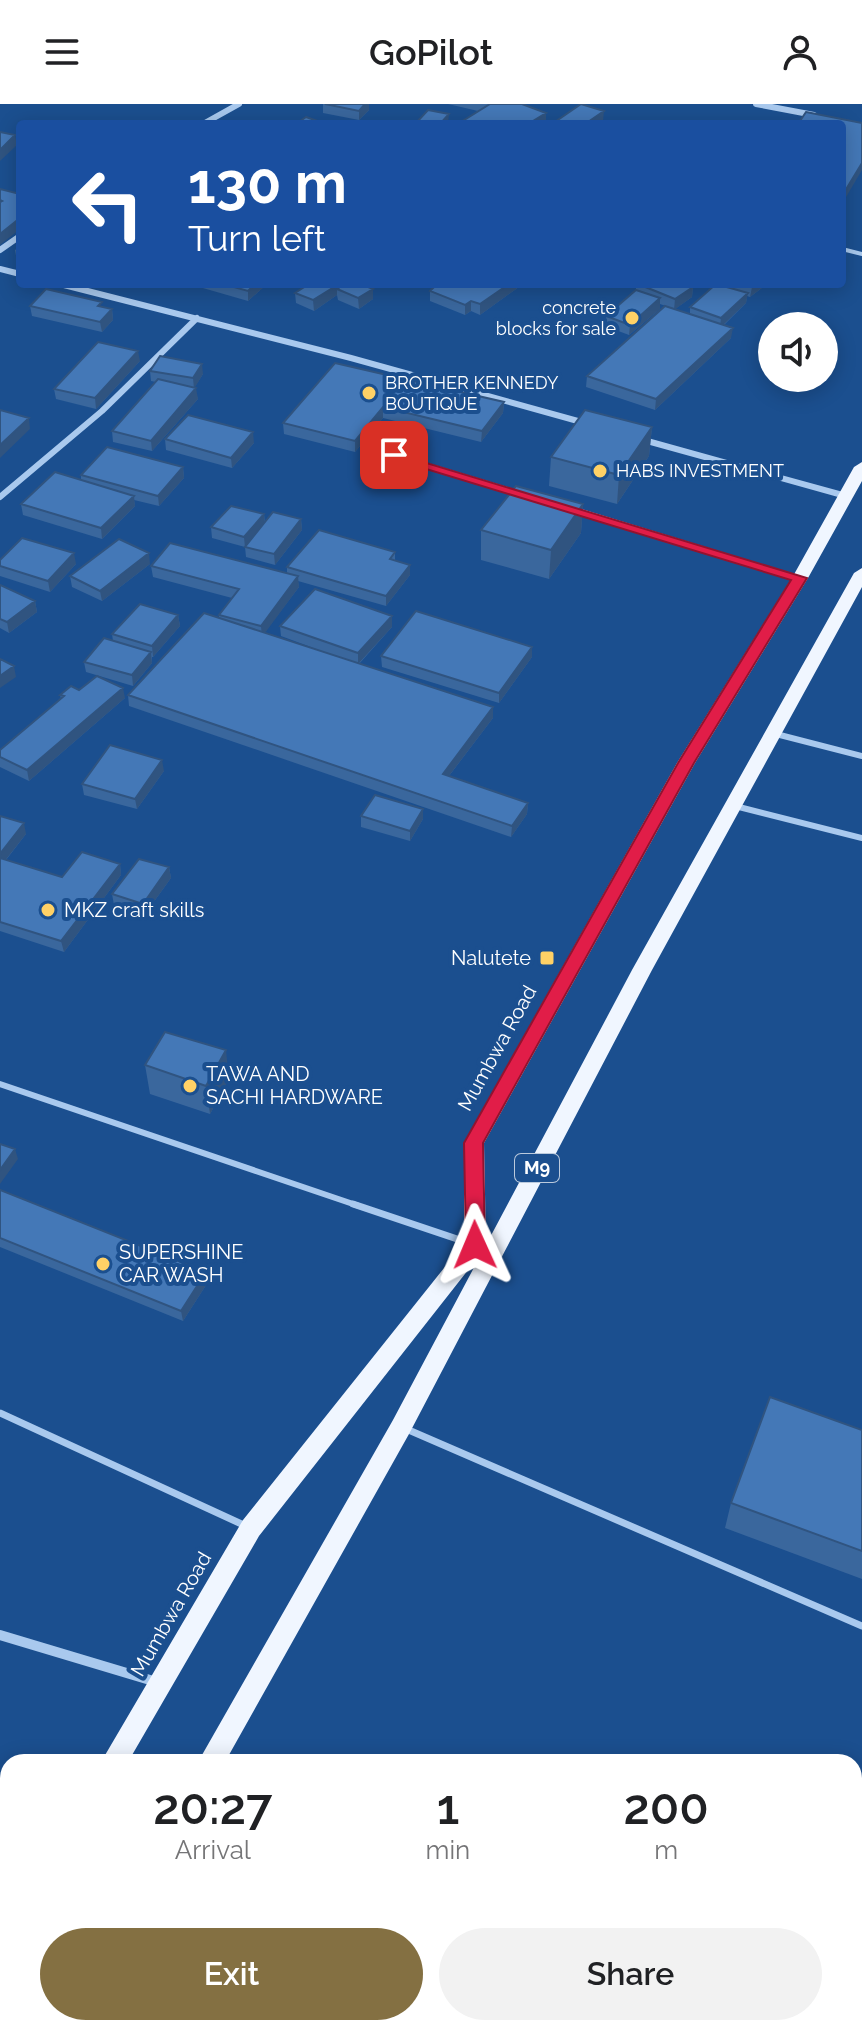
<!DOCTYPE html>
<html lang="en">
<head>
<meta charset="utf-8">
<style>
	body { margin:0; font-family:Raleway,sans-serif; background:#f2f2f2; color:#202124; height:100vh; display:flex; flex-direction:column; font-size:30px; white-space:nowrap }
	* { box-sizing:border-box; margin:0 }
	p { font-size:26px; color:#757577 }
	.icon { flex:none; width:44px; height:44px; fill:none; stroke:currentColor; stroke-width:2; stroke-linecap:round; stroke-linejoin:round }
	.map { position:relative; flex:1; overflow:hidden }
	.drawer { position:absolute; left:0px; top:1650px; width:862px; height:282px; display:flex; flex-direction:column; background:#fff; border-radius:24px 24px 0 0; box-shadow:0 4px 20px #0003 }
	.drawer>* { flex:none }
	.hud { position:absolute; left:16px; top:16px; width:830px; height:168px; border-radius:8px; box-shadow:0 4px 20px #0003; background:#1a4fa0; color:#fff; overflow:hidden }
	.fabs { position:absolute; left:758px; top:208px; display:grid; gap:16px }
	.fabs a { display:grid; place-items:center; width:80px; height:80px; border-radius:50%; background:#fff; box-shadow:0 4px 20px #0003; font-size:40px }
	.pin { position:absolute; display:grid; place-items:center; width:68px; height:68px; color:#fff; margin:-34px; border-radius:16px; box-shadow:0 4px 12px #0006 }
	.me { position:absolute; width:88px; margin:-44px; rotate:359deg; stroke-linejoin:round; filter:drop-shadow(0 0 6px #0008) }
	.turn { display:flex; align-items:center; gap:28px; height:168px; padding:0 40px; font-size:36px }
	.turn .icon { width:104px; height:104px; stroke-width:2.5 }
	.turn b { display:block; font-size:56px; line-height:68px }
	.eta { display:flex; justify-content:space-evenly; align-items:center; height:136px; text-align:center }
	.eta b { font-size:48px; font-weight:600; line-height:56px }
	.action { display:flex; gap:16px; margin-top:auto; padding:16px 40px }
	.action a { flex:1; height:92px; border-radius:48px; background:#847042; color:#fff; font-size:32px; font-weight:600; line-height:92px; text-align:center }
	.action a+a { background:#f2f2f2; color:#202124 }
	header { display:flex; justify-content:space-between; align-items:center; height:104px; padding:0 40px; background:#fff; font-size:36px; font-weight:600 }
	.map>svg:first-child { display:block }
</style>
</head>
<body>
<header><svg class="icon" aria-label="menu" viewBox="0 0 24 24"><path d="M4 6h16M4 12h16M4 18h16"/></svg>GoPilot<svg class="icon" aria-label="person" viewBox="0 0 24 24"><circle cx="12" cy="8" r="4"/><path d="M4 21q1-7 8-7t8 7"/></svg></header>
<div class="map">
<svg width="862" height="1931" viewBox="0 0 862 1931">
	<rect width="100%" height="100%" fill="#1b4f8f"/>
	<g fill="none" stroke-linecap="round" stroke-linejoin="round">
		<path stroke="#a9c9ee" stroke-width="4" d="M842,145L862,150
			M394,351L517,388
			M578,406L800,474"/>
		<path stroke="#a9c9ee" stroke-width="6" d="M796,473L800,474
			M776,630L862,652
			M735,702L862,734
			M0,980L359,1102"/>
		<path stroke="#a9c9ee" stroke-width="7" d="M353,1100L472,1140
			M0,1309L248,1423
			M404,1324L862,1522"/>
		<path stroke="#a9c9ee" stroke-width="6" d="M756,0L814,11
			M203,20L239,0
			M0,146L20,132
			M0,165L20,170
			M60,180L351,254L585,319
			M640,335L846,392
			M0,393L102,307L197,214"/>
		<path stroke="#a9c9ee" stroke-width="10" d="M0,1531L160,1579"/>
		<path fill="#f0f6ff" fill-rule="evenodd" d="M862,358V377L808,474L695,659L484,1039L486,1141L483,1147L259,1432L128,1658H101L243,1416L464,1139V1039L677,659L792,474L854,363Z
			M862,464V483L652,866L409,1330L225,1658H198L393,1316L632,866L854,469Z
			M8,1826V1864L0,1868V1830Z
			M46,1924H75L72,1931H43Z"/>
	</g>
	<path fill="#3a679d" d="M323,0L369,6L359,16L323,9Z
		M448,0H522L546,20H461V18L478,7Z
		M20,143V158L17,157L15,146Z
		M189,180H267L248,197Z
		M341,180V183L373,195L359,205L338,196L337,191L314,207L296,199L295,189Z
		M437,180H523L480,211L471,207L465,211L430,197V187Z
		M636,180L693,183L692,193L675,205L690,210V203L715,181L713,180H767L750,193L747,192L746,199L724,221L731,234L655,306L586,283L587,272L666,202L660,200V205L629,231L605,222L606,212L636,187Z
		M30,202L103,203L112,205L113,216L102,228L32,212Z
		M140,257L96,305L56,295L54,285Z
		M335,259L504,298L503,309L481,338L383,314L355,348L284,330L283,319Z
		M150,267L203,270L194,284L198,295L152,347L113,338L112,327L156,278L151,277Z
		M652,323L649,352L617,400L549,382L551,353Z
		M165,335L254,339L232,364L166,346Z
		M183,363L184,374L159,402L134,396L135,402L102,435L23,411L21,400L81,376V371Z
		M583,400L581,429L549,475L481,456V426Z
		M264,410L265,419L301,415L302,426L275,461L246,453L245,443L212,434L211,423Z
		M395,448V456L410,461V471L386,502L298,477L299,483L264,529L343,555L281,532L280,522L392,523L359,560L493,603V614L449,672L528,699L527,710L511,733L129,602L128,591L219,514V511L232,494L153,473L151,462L287,470V463Z
		M0,456L76,460L50,488L0,472Z
		M150,460L102,497L72,483L70,472Z
		M0,481L35,497L37,508L9,529L0,524Z
		M178,511L180,522L153,553H152V559L133,582L86,568L84,558L113,537L112,530Z
		M532,543V553L499,599L382,563L381,552Z
		M79,586L125,594L29,677L0,663V646L61,595L60,591Z
		M164,667L137,705L84,691L82,680Z
		M423,705V715L410,737L361,723V712Z
		M0,712L26,730L6,756L62,773L120,760L121,771L64,848L0,827Z
		M169,763L171,774L145,810L114,801L112,790Z
		M145,961L229,975L210,1010L150,990Z
		M0,1086L208,1178L183,1217L0,1143Z
		M862,1326V1475L725,1424L731,1399Z
		M781,1924H854L862,1931H795Z"/>
	<path fill="#305480" d="M365,0H369V6L359,16V7Z
		M604,7L603,17L599,20H585Z
		M546,9V20H528Z
		M449,10L448,20H440Z
		M15,31L17,41L0,57V46Z
		M862,59V66L842,100V92Z
		M20,114V125L0,141V130Z
		M255,180H267L248,197V187Z
		M339,180H341L342,187L337,185V191L314,207L313,196Z
		M509,180H523L480,211V200Z
		M755,180H767L750,193L752,183Z
		M693,183L692,193L674,206L675,195Z
		M373,185V195L359,205L358,194Z
		M748,189L746,199L720,224L721,214Z
		M660,194V205L629,231L630,221Z
		M471,197V207L465,211V201Z
		M112,205L113,216L102,228L100,218Z
		M733,224L731,234L655,306L656,295Z
		M138,247L140,257L96,305L95,294Z
		M202,260L203,270L194,285L193,274Z
		M196,284L198,295L152,347L151,337Z
		M504,298L503,309L481,338L482,327Z
		M383,303V314L355,348V337Z
		M29,314L30,325L0,354V341Z
		M652,323L649,352L617,400L619,371Z
		M253,328L254,339L232,364L231,354Z
		M183,363L184,374L159,402L158,392Z
		M134,392L135,402L102,435L101,424Z
		M583,400L581,429L549,475L551,446Z
		M264,410L265,421L245,444L244,433Z
		M301,415L302,426L275,461L274,450Z
		M74,449L76,460L50,488L48,477Z
		M149,449L150,460L102,497L100,487Z
		M410,461V471L386,502V492Z
		M298,472L299,483L262,533L261,522Z
		M35,497L37,508L9,529L7,518Z
		M178,511L180,522L153,553L152,542Z
		M392,512V523L358,560V549Z
		M532,543V553L499,599V589Z
		M151,548L152,559L133,582L132,571Z
		M14,562L16,573L0,584V572Z
		M123,584L125,594L29,677L27,666Z
		M493,603V614L442,681L443,670Z
		M162,656L164,667L137,705L135,695Z
		M528,699L527,710L511,733L512,722Z
		M423,705V715L410,737V727Z
		M24,719L26,730L0,763V750Z
		M120,760L121,771L64,848L61,837Z
		M169,763L171,774L145,810L143,800Z
		M226,946L229,975L210,1010L206,982Z
		M15,1045L18,1055L0,1080V1066Z
		M206,1168L208,1178L183,1217L181,1207Z"/>
	<path fill="#4478b7" stroke="#305480" stroke-width="2" d="M325,0H365L359,7Z
		M490,0H522L546,9L528,20H467L461,18Z
		M581,0L604,7L585,20H552Z
		M428,6L449,10L440,20H415Z
		M806,8L862,19V59L842,92V20H798Z
		M306,13L326,20H296Z
		M0,28L15,31L0,46Z
		M0,85L20,90V114L0,130V98L2,97L0,96Z
		M223,180H255L248,187Z
		M309,180H339L313,196L295,189Z
		M345,180H361L373,185L358,194L337,185Z
		M437,180H509L480,200L471,197L465,201L430,187Z
		M638,180H686L693,183L675,195Z
		M716,180L748,189L721,214L690,203Z
		M46,185L102,198L98,202L112,205L100,218L30,202Z
		M636,186L660,194L630,221L606,212Z
		M665,202L733,224L656,295L587,272Z
		M98,238L138,247L95,294L54,285Z
		M160,252L202,260L193,274L150,267Z
		M335,259L504,298L482,327L383,303L355,337L283,319Z
		M158,275L196,284L151,337L112,327Z
		M0,306L29,314L0,341Z
		M585,306L652,323L619,371L551,353Z
		M188,311L253,328L231,354L165,335Z
		M107,343L183,363L158,392L81,371Z
		M55,368L134,392L101,424L21,400Z
		M516,382L583,400L551,446L481,426Z
		M231,402L264,410L244,433L211,423Z
		M273,408L301,415L274,450L245,443Z
		M319,426L395,448L390,455L410,461L386,492L287,463Z
		M22,434L74,449L48,477L0,462V456Z
		M119,435L149,449L100,487L70,472Z
		M170,439L298,472L261,522L219,511L239,485L151,462Z
		M0,481L35,497L7,518L0,515Z
		M315,485L392,512L358,549L280,522Z
		M140,500L178,511L152,542L112,530Z
		M416,507L532,543L499,589L381,552Z
		M204,509L493,603L443,670L528,699L512,722L128,591Z
		M104,534L151,548L132,571L84,558Z
		M0,555L14,562L0,572Z
		M97,572L123,584L27,666L0,653V646L64,592L60,591L71,582L79,586Z
		M110,641L162,656L135,695L82,680Z
		M375,691L423,705L410,727L361,712Z
		M0,712L24,719L0,750Z
		M82,748L120,760L61,837L0,818V754L62,773Z
		M139,755L169,763L143,800L112,790Z
		M165,928L226,946L206,982L145,961Z
		M0,1040L15,1045L0,1066Z
		M0,1086L206,1168L181,1207L0,1134Z
		M770,1293L862,1326V1447L731,1399Z
		M854,1800L862,1804V1931H840L826,1924H854Z
		M567,1924H651L668,1931H565Z"/>
	<path fill="#e11d48" stroke="#92132f" stroke-width="2" d="M390,348L807,474L694,659L483,1039L485,1141L475,1149L466,1141L464,1039L678,659L791,476L390,354Z"/>
	<g fill="#ffd166" stroke="#1b4f8f" stroke-width="3">
		<circle cx="632" cy="214" r="8"/>
		<circle cx="369" cy="289" r="8"/>
		<circle cx="600" cy="367" r="8"/>
		<circle cx="48" cy="806" r="8"/>
		<rect x="539" y="846" width="16" height="16" rx="4"/>
		<circle cx="190" cy="982" r="8"/>
		<circle cx="103" cy="1160" r="8"/>
	</g>
	<g text-anchor="middle" stroke-width="8" stroke-linejoin="round" paint-order="stroke">
		<g font-size="18" fill="#fff" stroke="#1b4f8f" text-anchor="start">
			<text x="616" y="210" text-anchor="end">concrete<tspan x="616" dy="21">blocks for sale</tspan></text>
			<text x="385" y="285">BROTHER KENNEDY<tspan x="385" dy="21">BOUTIQUE</tspan></text>
			<text x="616" y="373">HABS INVESTMENT</text>
		</g>
		<rect fill="#1b4f8f" stroke="#bbcadd" stroke-width="2" x="515" y="1050" width="44" height="28" rx="6"/>
		<g font-size="18" font-weight="bold" fill="#fff">
			<text x="537" y="1070">M9</text>
		</g>
		<g font-size="20" fill="#fff" stroke="#1b4f8f" text-anchor="start">
			<text x="64" y="813">MKZ craft skills</text>
			<text x="531" y="861" text-anchor="end">Nalutete</text>
			<text x="206" y="977">TAWA AND<tspan x="206" dy="23">SACHI HARDWARE</tspan></text>
			<text x="119" y="1155">SUPERSHINE<tspan x="119" dy="23">CAR WASH</tspan></text>
		</g>
		<g font-size="20" fill="#fff" stroke="#1b4f8f">
			<text transform="translate(497 944) rotate(-61)" y="7">Mumbwa Road</text>
			<text transform="translate(171 1510) rotate(-60)" y="7">Mumbwa Road</text>
		</g>
	</g>
</svg>
<div class="fabs">
<a><svg class="icon" aria-label="sound" viewBox="0 0 24 24"><path d="M4 9h4l5-4v14l-5-4H4zM17 9q2 3 0 6"/></svg></a>
</div>
<div class="pin" style="left:394px;top:351px;background:#d93025"><svg class="icon" aria-label="arrive" viewBox="0 0 24 24"><path d="M6 21V4h12l-3 4 3 4H6"/></svg></div>
<svg class="me" style="left:475px;top:1141px" viewBox="-20 -20 40 40"><path d="M0-17L14 15 0 8-14 15z" fill="#e11d48" stroke="#fff" stroke-width="4"/></svg>
<div class="hud">
<div class="turn"><svg class="icon" aria-label="left" viewBox="0 0 24 24"><path d="M17 20v-9H6M10 6l-5 5 5 5"/></svg><div><b>130 m</b>Turn left</div></div>
</div>
<section class="drawer">
<div class="eta">
<div><b>20:27</b><p>Arrival</p></div>
<div><b>1</b><p>min</p></div>
<div><b>200</b><p>m</p></div>
</div>
<div class="action"><a>Exit</a><a>Share</a></div>
</section>
</div>
</body>
</html>
